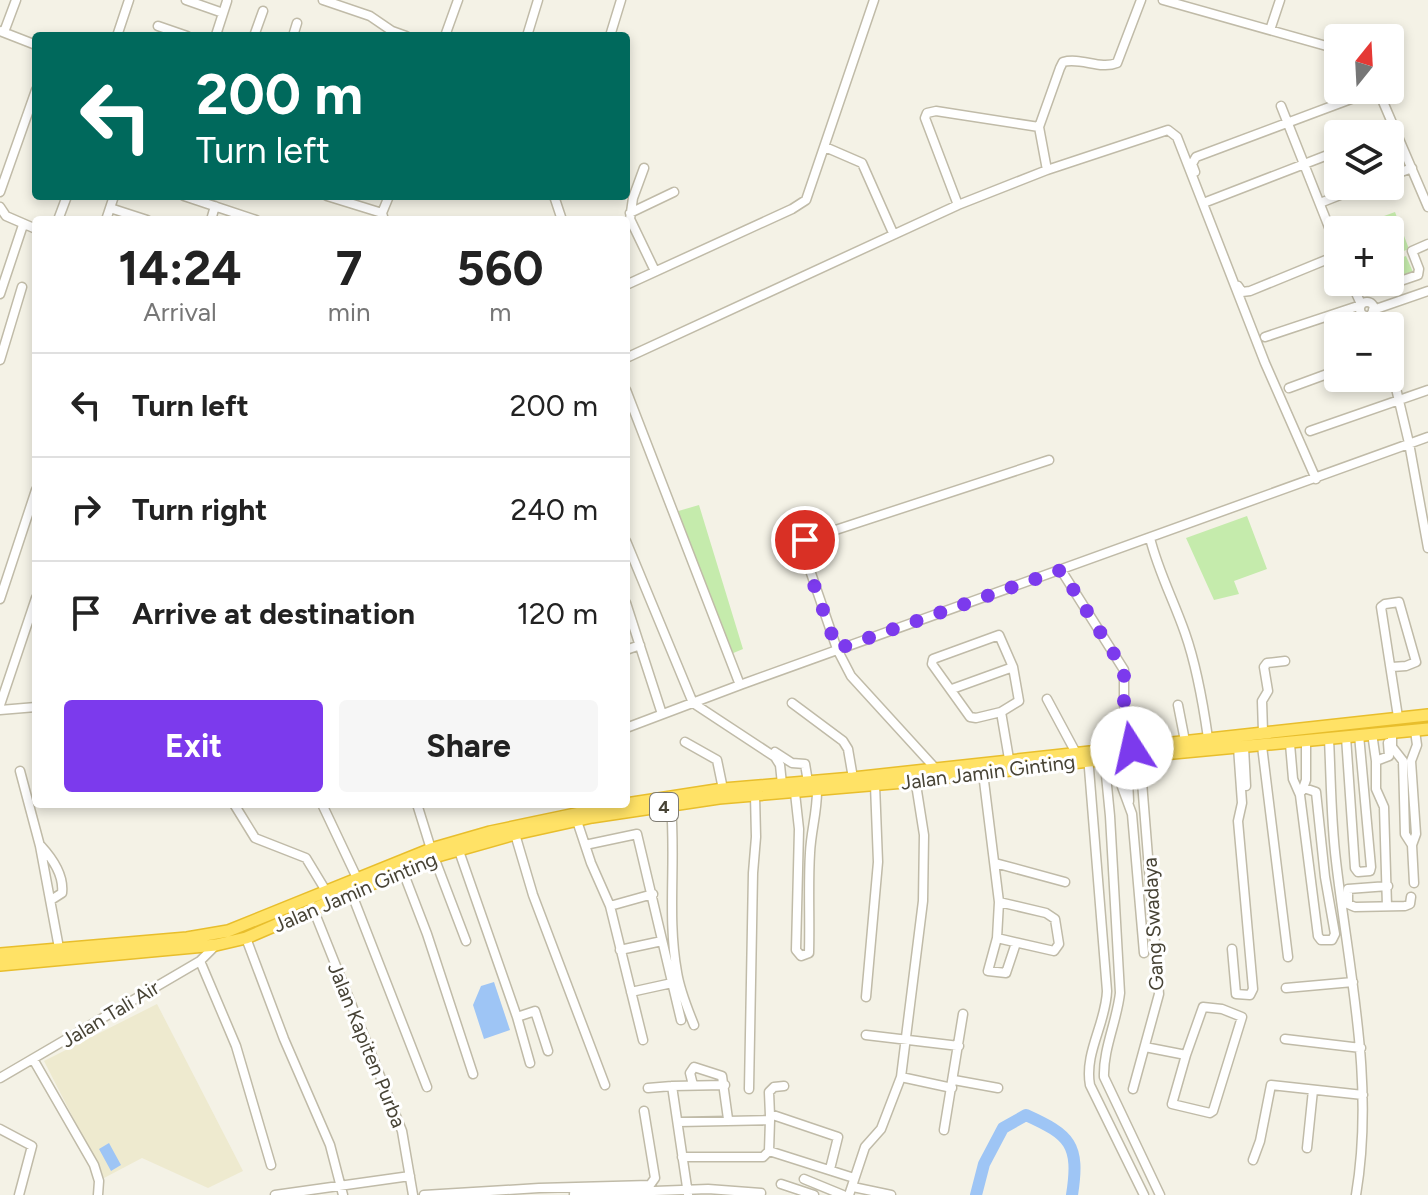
<!DOCTYPE html>
<html lang="en">
<head>
<meta charset="utf-8">
<style>
	body { margin:0; font-family:Figtree,sans-serif; background:#f6f6f6; color:#222; height:100vh; display:flex; flex-direction:column; font-size:30px; white-space:nowrap }
	* { box-sizing:border-box; margin:0 }
	p { font-size:26px; color:#767676 }
	.icon { flex:none; width:44px; height:44px; fill:none; stroke:currentColor; stroke-width:2; stroke-linecap:round; stroke-linejoin:round }
	.map { position:relative; flex:1; overflow:hidden }
	.panel { position:absolute; left:32px; top:216px; width:598px; height:592px; display:flex; flex-direction:column; background:#fff; border-radius:8px; box-shadow:0 4px 12px #0003 }
	.panel>* { flex:none }
	.banner { position:absolute; left:32px; top:32px; width:598px; height:168px; border-radius:8px; box-shadow:0 4px 12px #0003; background:#00695c; color:#fff; overflow:hidden }
	.needle { width:52px; rotate:18deg }
	.tools { position:absolute; left:1324px; top:24px; display:grid; gap:16px }
	.tools a { display:grid; place-items:center; width:80px; height:80px; border-radius:8px; background:#fff; box-shadow:0 4px 12px #0003; font-size:40px }
	.pin { position:absolute; display:grid; place-items:center; width:68px; height:68px; color:#fff; margin:-34px; border:4px solid #fff; border-radius:50%; box-shadow:0 2px 8px #0007 }
	.me { position:absolute; width:88px; margin:-44px; rotate:350deg; stroke-linejoin:round; filter:drop-shadow(0 0 6px #0008) }
	.turn { display:flex; align-items:center; gap:28px; height:168px; padding:0 32px; font-size:36px }
	.turn .icon { width:104px; height:104px; stroke-width:2.5 }
	.turn b { display:block; font-size:56px; line-height:68px }
	.eta { display:flex; justify-content:space-evenly; align-items:center; height:136px; text-align:center }
	.eta b { font-size:48px; font-weight:700; line-height:56px }
	.primary-button { display:flex; gap:16px; margin-top:auto; padding:16px 32px }
	.primary-button a { flex:1; height:92px; border-radius:8px; background:#7c3aed; color:#fff; font-size:32px; font-weight:700; line-height:92px; text-align:center }
	.primary-button a+a { background:#f6f6f6; color:#222 }
	ul { padding:0; list-style:none }
	li { display:flex; align-items:center; gap:24px; height:104px; padding:0 32px; border-top:2px solid #e0e0e0 }
	li div { flex:1 }
	li b { display:block; font-size:30px }
	li em { font-style:normal }
	.map>svg:first-child { display:block }
</style>
</head>
<body>
<div class="map">
<svg width="1428" height="1195" viewBox="0 0 1428 1195">
	<rect width="100%" height="100%" fill="#f4f2e6"/>
	<path fill="#eeeacf" d="M157,1004L243,1171L208,1188L142,1158L104,1178L44,1061Z"/>
	<path fill="#c5ebac" d="M1395,212L1409,249L1390,256V230H1368L1365,223Z
		M1406,256L1413,272L1390,282V262Z
		M699,505L743,649L731,654L675,512Z
		M1247,516L1267,569L1234,581L1239,594L1214,600L1186,538Z"/>
	<path fill="#9ec5f5" d="M494,982L510,1030L484,1039L473,1005L481,986Z
		M109,1143L121,1165L111,1171L99,1149Z"/>
	<g fill="none" stroke-linecap="round" stroke-linejoin="round">
		<path stroke="#9ec5f5" stroke-width="12" d="M976,1195L984,1164L1003,1128L1026,1115C1070,1135 1080,1144 1072,1195"/>
		<defs>
			<path id="minor" d="M186,0L223,13
				M323,0L370,16L392,31L406,36
				M1163,0L1330,47L1338,52
				M158,26L187,36
				M1270,30L1280,0
				M0,31L36,45
				M4,32L16,0
				M117,36L129,0
				M220,36L216,35L227,1
				M254,36L263,11
				M293,36L297,23
				M445,36L458,0
				M527,36L538,0
				M610,36L621,0
				M1378,90L1428,207
				M1281,106L1338,250
				M1379,134L1395,128
				M825,147L862,163L893,233
				M644,168L633,198L630,219L655,271
				M1047,170L1039,127L1060,68L1063,62C1081,57 1100,70 1117,63L1141,0
				M1195,172L1192,164L1196,157L1375,90
				M1390,176L1412,168
				M0,192L36,90
				M114,196L110,208L147,220
				M184,196L256,220
				M327,196L382,213
				M554,196L562,220
				M1206,202L1338,151
				M1320,203L1363,186
				M958,205L925,118L927,113L936,111L1039,127
				M0,207L6,216L36,229
				M630,213L674,192
				M58,220L67,196
				M106,220L110,208
				M211,220L215,206
				M384,220L382,213L389,196
				M1351,282L1361,304
				M626,285L792,209L806,200L874,0
				M1238,286L1242,292L1250,291L1338,255
				M1354,288L1362,286L1377,289L1418,275L1419,269L1412,251L1428,244
				M0,294L23,225
				M1360 309a7 7 0 1 1 14 0a7 7 0 1 1-14 0Z
				M1373,310L1428,291
				M1372,313L1379,326
				M1265,337L1361,305
				M626,358L958,205L1047,170L1168,130L1177,137L1265,363L1316,479
				M0,360L22,287
				M1390,363L1409,443L1428,548
				M1289,388L1338,370
				M626,390L740,685L1428,437
				M1310,431L1428,390
				M1150,538C1158,571 1174,601 1185,633C1197,667 1203,703 1208,738
				M626,541L693,703L775,757L780,765L782,784
				M1061,570L1124,670V705L1132,748
				M0,599L36,490
				M626,603L662,714
				M626,650L640,645
				M1392,667L1406,666L1416,662L1399,602L1385,604L1381,607L1398,717
				M952,689L1013,667
				M1047,699L1076,753
				M792,703L843,741L848,749L853,778
				M0,705L36,598
				M1178,705L1185,741
				M0,710L36,707
				M1001,712L1019,701L1013,667L999,635L933,659L932,664L970,717L976,718L1001,712L1009,759
				M626,728L740,685
				M1263,732L1262,701L1268,691L1264,667L1267,663L1285,661
				M1392,732V747L1403,761L1405,834L1412,845
				M1372,733L1376,761V789L1384,807L1387,906
				M1346,737L1355,868L1358,872L1370,871L1371,867L1359,735
				M1329,739C1331,780 1331,821 1336,861C1349,973 1375,1082 1356,1195
				M685,742L717,760L723,789
				M1290,744L1293,779L1300,795L1318,936L1321,940H1332L1335,934L1325,877L1316,792L1304,788
				M1262,746L1288,957
				M1244,747L1246,786
				M775,752L792,763L805,764L808,782
				M1104,755L1110,816L1120,993C1117,1021 1103,1049 1104,1077L1160,1195
				M1088,756L1107,991C1106,1023 1084,1053 1090,1085L1144,1195
				M1122,758L1121,784L1132,814L1144,953
				M1376,761L1389,756L1388,743
				M935,768L851,676L837,649L801,544L805,540L1049,460
				M20,771L40,846L59,948
				M983,773L999,902
				M1302,791L1306,780V742
				M795,793L799,829L796,950L801,956L809,953C810,920 808,886 810,853C811,831 817,813 817,791
				M1129,801L1128,780L1135,757
				M234,804L255,838L306,858L326,891
				M322,804L357,878
				M417,804L431,849
				M671,806C676,861 667,918 677,972C680,991 687,1007 694,1025
				M577,821L591,863L610,906L643,1040
				M515,834L533,895L605,1085
				M585,845L637,834L681,1020
				M41,846C52,858 64,876 62,893L51,900
				M459,851L517,1017L530,1063
				M434,857L466,941
				M995,863L1065,882
				M402,869L427,934L473,1074
				M1414,883L1412,845L1416,834L1411,761L1417,745L1415,731
				M1388,886L1348,889V904L1355,907L1405,906L1410,904L1411,897
				M351,892L427,1087
				M312,906L402,1131L413,1195
				M610,906L653,894
				M246,938L284,1039L330,1145L343,1195
				M997,938L1054,951L1059,944L1055,919L1046,913L999,902L997,938L988,971L1006,973L1016,943
				M1232,949L1236,994L1250,995L1253,989L1238,821L1242,803L1238,747
				M620,950L662,941
				M200,961L236,1046L271,1165
				M1286,988L1353,982
				M631,992L672,983
				M866,997L878,862L875,785
				M517,1017L535,1011L548,1051
				M866,1035L959,1046
				M1285,1039L1361,1048
				M1145,1047L1186,1055L1203,1007L1222,1009L1242,1017L1213,1111L1210,1113L1172,1104L1186,1055
				M33,1059L94,1165L99,1181L98,1195
				M901,1077L952,1088
				M0,1078L200,961L215,946
				M954,1080L998,1088
				M693,1085L690,1073L694,1067L722,1076L728,1119
				M648,1088L672,1086
				M749,1089L753,873L756,837L755,795
				M1133,1089L1159,994L1140,757
				M770,1114L838,1137L830,1169
				M770,1116L769,1092L774,1087L784,1086
				M678,1122L770,1120L769,1151
				M0,1129L32,1146L19,1195
				M944,1130L963,1014
				M1307,1148L1313,1090
				M682,1157H763L769,1151L854,1178
				M1253,1160L1260,1141L1271,1085L1363,1095
				M804,1179L843,1195
				M781,1184L814,1195
				M853,1187L891,1195
				M574,1194L708,1189L761,1193
				M688,1194L672,1086L725,1085
				M275,1195L410,1176
				M424,1195L539,1188L650,1185L655,1178L644,1111
				M849,1195L865,1147L881,1129L901,1077L923,901L924,835L915,778"/>
			<path id="highway" d="M626,804L723,789L853,778L1428,715
				M0,954L187,938L228,931L431,849L490,832L623,804
				M0,965L216,945L246,938L434,857L515,834L592,817L719,798L916,781L1089,761L1428,729"/>
		</defs>
		<use href="#minor" stroke="#c0bba8" stroke-width="11"/>
		<use href="#highway" stroke="#e8be2c" stroke-width="14"/>
		<use href="#minor" stroke="#fff" stroke-width="8"/>
		<use href="#highway" stroke="#ffe266" stroke-width="11"/>
	</g>
	<g fill="none" stroke-linecap="round" stroke-linejoin="round">
		<path stroke="#7c3aed" stroke-width="14" stroke-dasharray="0 25.2" d="M805,540L800,546L837,649L1061,570L1124,670V705L1132,748"/>
	</g>
	<g text-anchor="middle" stroke-width="6" stroke-linejoin="round" paint-order="stroke">
		<rect fill="#fff" stroke="#7e7b72" stroke-width="2" x="650" y="793" width="28" height="28" rx="6"/>
		<g font-size="18" font-weight="bold" fill="#474335">
			<text x="664" y="813">4</text>
		</g>
		<g font-size="20" fill="#474335" stroke="#fff">
			<text transform="translate(988 772) rotate(-7)" y="7">Jalan Jamin Ginting</text>
			<text transform="translate(355 892) rotate(-23)" y="7">Jalan Jamin Ginting</text>
			<text transform="translate(1153 924) rotate(-93)" y="7">Gang Swadaya</text>
			<text transform="translate(110 1014) rotate(-31)" y="7">Jalan Tali Air</text>
			<text transform="translate(367 1045) rotate(68)" y="7">Jalan Kapiten Purba</text>
		</g>
	</g>
</svg>
<div class="tools">
<a><svg class="needle" viewBox="-14 -14 28 28"><path d="M0-13l5 13h-10z" fill="#e53935"/><path d="M0 13l5-13h-10z" fill="#767676"/></svg></a>
<a><svg class="icon" aria-label="layers" viewBox="0 0 24 24"><path d="M12 4l9 5-9 5-9-5zM3 14l9 5 9-5"/></svg></a>
<a>+</a>
<a>−</a>
</div>
<div class="pin" style="left:805px;top:540px;background:#d93025"><svg class="icon" aria-label="arrive" viewBox="0 0 24 24"><path d="M6 21V4h12l-3 4 3 4H6"/></svg></div>
<svg class="me" style="left:1132px;top:748px" viewBox="-20 -20 40 40"><circle r="19" fill="#fff"/><path d="M0-13L10 11 0 6-10 11z" fill="#7c3aed"/></svg>
<div class="banner">
<div class="turn"><svg class="icon" aria-label="left" viewBox="0 0 24 24"><path d="M17 20v-9H6M10 6l-5 5 5 5"/></svg><div><b>200 m</b>Turn left</div></div>
</div>
<section class="panel">
<div class="eta">
<div><b>14:24</b><p>Arrival</p></div>
<div><b>7</b><p>min</p></div>
<div><b>560</b><p>m</p></div>
</div>
<ul>
<li><svg class="icon" aria-label="left" viewBox="0 0 24 24"><path d="M17 20v-9H6M10 6l-5 5 5 5"/></svg><div><b>Turn left</b></div><em>200 m</em></li>
<li><svg class="icon" aria-label="right" viewBox="0 0 24 24"><path d="M7 20v-9h11M14 6l5 5-5 5"/></svg><div><b>Turn right</b></div><em>240 m</em></li>
<li><svg class="icon" aria-label="arrive" viewBox="0 0 24 24"><path d="M6 21V4h12l-3 4 3 4H6"/></svg><div><b>Arrive at destination</b></div><em>120 m</em></li>
</ul>
<div class="primary-button"><a>Exit</a><a>Share</a></div>
</section>
</div>
</body>
</html>
